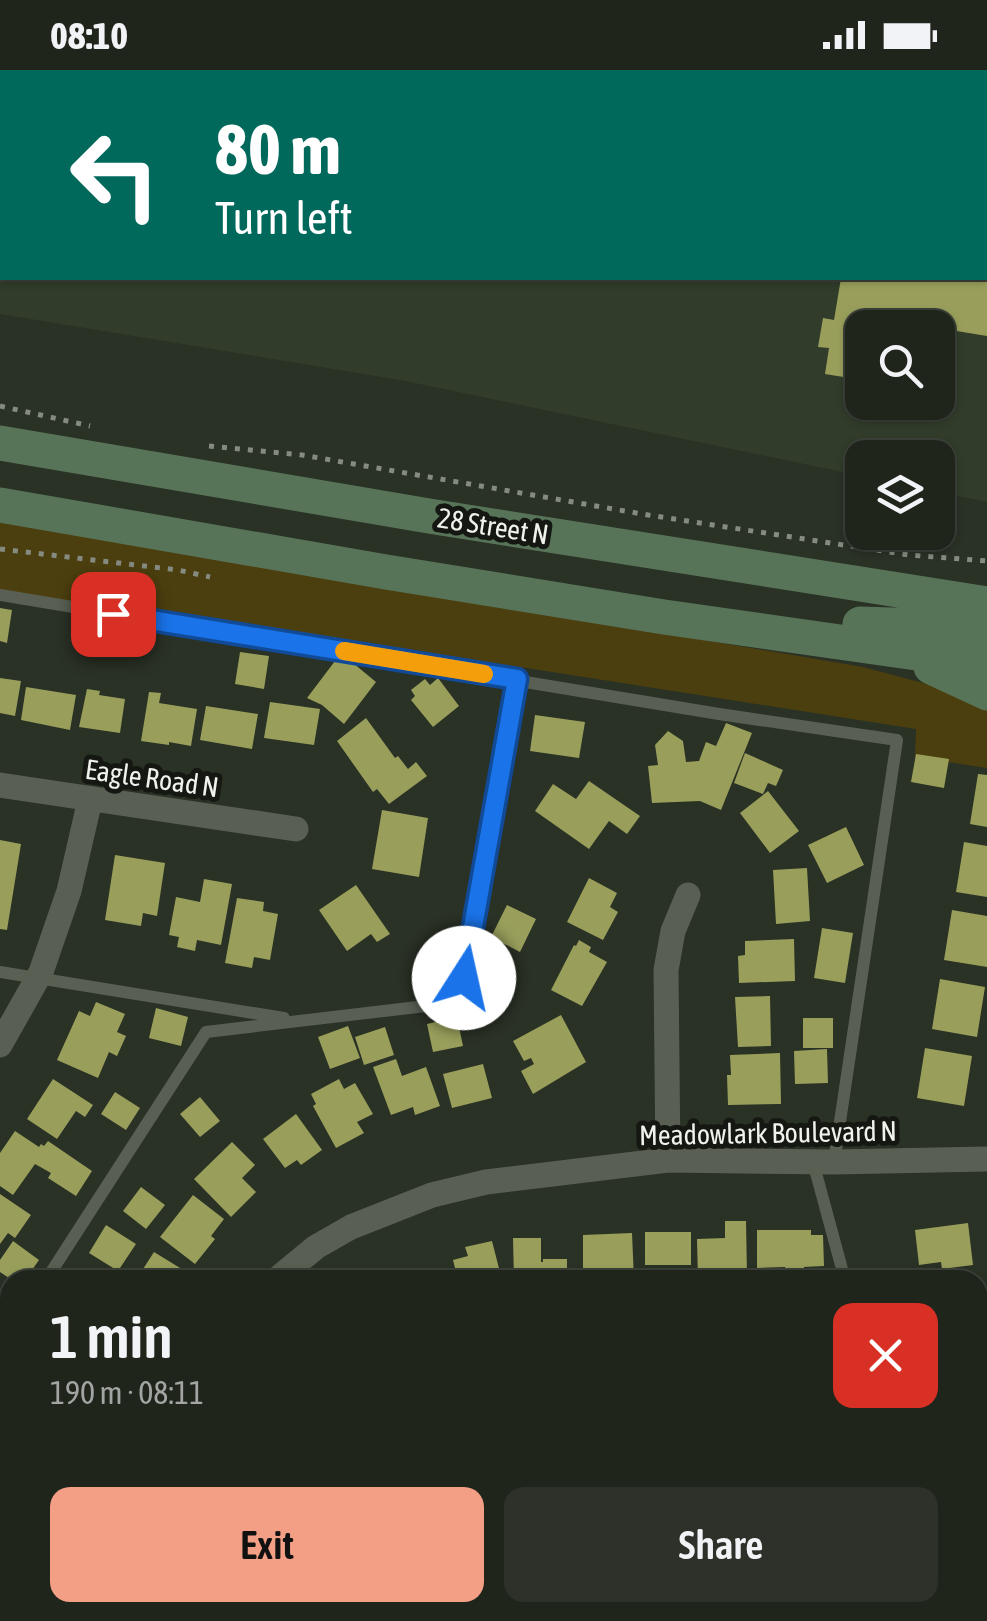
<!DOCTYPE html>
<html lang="en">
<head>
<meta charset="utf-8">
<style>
	body { margin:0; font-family:"Asap Condensed",sans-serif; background:#2d3129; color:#f1f3f6; height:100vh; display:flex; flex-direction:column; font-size:38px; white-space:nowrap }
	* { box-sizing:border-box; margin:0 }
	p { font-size:32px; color:#a2a5a3 }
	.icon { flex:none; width:55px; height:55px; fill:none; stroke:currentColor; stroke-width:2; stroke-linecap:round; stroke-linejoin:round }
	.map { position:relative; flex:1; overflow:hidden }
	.details { position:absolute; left:0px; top:1200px; width:988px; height:352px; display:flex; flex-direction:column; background:#20251c; border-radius:30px 30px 0 0; box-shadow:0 2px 8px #0004,0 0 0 2px #3d423b }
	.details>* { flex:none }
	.top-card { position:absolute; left:0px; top:0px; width:988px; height:210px; box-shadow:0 2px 8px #0004,0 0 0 2px #3d423b; background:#00695c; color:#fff; overflow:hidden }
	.fabs { position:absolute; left:845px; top:240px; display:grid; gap:20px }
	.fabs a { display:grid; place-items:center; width:110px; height:110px; border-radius:20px; background:#20251c; box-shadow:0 2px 8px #0004,0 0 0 2px #3d423b; font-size:50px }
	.pin { position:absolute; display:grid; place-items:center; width:85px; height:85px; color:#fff; margin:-42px; border-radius:20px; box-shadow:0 5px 15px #0006 }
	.me { position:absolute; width:110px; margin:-55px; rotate:10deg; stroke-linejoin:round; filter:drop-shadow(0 0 8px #0008) }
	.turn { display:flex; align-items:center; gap:35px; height:210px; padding:0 50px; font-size:45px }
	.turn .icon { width:130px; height:130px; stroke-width:2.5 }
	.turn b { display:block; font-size:70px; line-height:85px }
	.round { display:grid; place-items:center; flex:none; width:105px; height:105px; border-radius:20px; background:#2d3129 }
	.summary { display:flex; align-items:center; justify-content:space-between; height:170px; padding:0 50px }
	h1 { font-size:60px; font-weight:600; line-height:75px }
	.action { display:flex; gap:20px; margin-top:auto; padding:20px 50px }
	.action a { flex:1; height:115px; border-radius:20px; background:#f39f86; color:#111; font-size:40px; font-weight:600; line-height:115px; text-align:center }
	.action a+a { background:#2d3129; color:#f1f3f6 }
	.status { display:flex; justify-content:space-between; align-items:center; height:70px; padding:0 50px; background:#20251c; direction:ltr }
	.status svg { height:28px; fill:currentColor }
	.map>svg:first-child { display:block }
</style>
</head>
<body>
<div class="status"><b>08:10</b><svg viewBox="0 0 49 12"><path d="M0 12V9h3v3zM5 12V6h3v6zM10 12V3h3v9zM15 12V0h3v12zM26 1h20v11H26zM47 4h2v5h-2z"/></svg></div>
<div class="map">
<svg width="987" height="1551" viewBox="0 0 987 1551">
	<rect width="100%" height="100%" fill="#2a3125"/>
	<path fill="#313c2a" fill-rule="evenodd" d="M0,0H987V432L938,422V388H862V406L405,311L0,244ZM2,2H985V208H2ZM862,258H938V332H862Z"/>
	<path fill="#4c3f0f" d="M0,450L863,597L942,618L987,638V698L915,687L916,659L514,596L0,525Z"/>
	<path fill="#999f5b" d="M841,208H987V266L938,258H905L906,253L879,249L877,258H862V310L825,304L829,278L818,277L823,248L834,250Z
		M0,538L12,540L7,573L0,571Z
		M240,582L269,586L264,619L235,614Z
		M335,591L353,593L376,612L344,654L322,635L307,628Z
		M0,608L21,611L15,646L0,643Z
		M438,608L459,636L433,657L411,630L415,626L411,620L425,609L430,615Z
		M26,617L76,625L70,660L21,650Z
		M87,619L100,621L99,625L125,629L120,663L79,657Z
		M149,622L161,623L159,633L197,639L191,676L169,672V675L141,671Z
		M270,632L320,639L314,675L264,668Z
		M206,636L258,644L252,679L200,670Z
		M535,645L585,652L579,688L530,681Z
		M366,648L395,688L398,686L408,699L416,692L427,706L389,734L377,719L373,722L337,671Z
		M726,653L752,663L721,740L700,731L652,733L648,696L658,695L655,675L668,661L683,671L686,692L699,691L706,672L716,676Z
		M745,683L783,700L776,716L768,713L763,724L734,713Z
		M916,684L949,689L944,718L911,712Z
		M978,704L987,705V757L970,754Z
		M589,711L640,746L627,764L609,751L589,779L535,741L553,714L576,729Z
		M768,721L799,761L770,783L740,743Z
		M382,740L428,748L419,807L372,799Z
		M846,757L864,795L827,813L808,775Z
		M0,770L21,774L7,860L0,859Z
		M964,772L987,776V827L956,822Z
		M115,785L165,793L157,846L143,843L141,856L105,850Z
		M807,798L810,851L776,854L773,800Z
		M589,808L617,823L610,837L618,842L603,870L567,852Z
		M204,809L232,814L221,875L197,870L195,881L177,877L179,867L169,865L176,827L200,832Z
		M356,815L390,864L377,872L371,864L347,881L319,840Z
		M237,828L264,832L263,841L278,844L270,890L254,887L252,898L225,893Z
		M507,835L536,849L520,882L491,867Z
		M952,840L987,846V897L944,890Z
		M822,858L853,863L845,913L814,908Z
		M794,869L795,911L739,913L738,886L745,885V871Z
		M579,870L591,877L589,882L607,892L582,936L551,920L574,875L576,876Z
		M940,909L985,917L977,967L932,959Z
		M770,926L771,976L738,977L735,927Z
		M96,932L125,944L117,962L126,966L117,986L109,982L98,1008L57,990L79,941L90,946Z
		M156,938L188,947L181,976L149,968Z
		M561,945L586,992L533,1024L521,1001L534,994L531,988L524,991L513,971Z
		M457,947L463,976L433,982L427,954Z
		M803,948H833V978H803Z
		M348,956L360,988L330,999L318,967Z
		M385,957L394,985L364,995L355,967Z
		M925,978L972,986L964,1036L917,1028Z
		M827,979L828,1013L795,1014L794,981Z
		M780,983L781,1034L728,1035L727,1005H731L730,985Z
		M396,989L402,1006L426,997L440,1036L415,1045L413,1037L391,1045L373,997Z
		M483,994L492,1028L452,1038L443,1004Z
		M53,1009L93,1035L85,1047L76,1041L57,1069L27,1049Z
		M339,1009L344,1019L355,1013L373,1044L357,1052L364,1063L336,1078L313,1036L316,1034L311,1024Z
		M115,1022L140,1038L126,1060L101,1044Z
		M200,1027L220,1051L200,1067L180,1044Z
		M296,1044L322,1080L301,1095L297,1090L285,1098L263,1069Z
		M15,1061L39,1077L41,1074L44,1076L48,1071L92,1101L76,1126L48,1108L51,1103L35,1094L13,1125L0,1116V1083Z
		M232,1072L255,1095L242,1108L256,1122L231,1147L194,1109Z
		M141,1117L165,1135L146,1159L123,1141Z
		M0,1124L31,1145L15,1168L8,1163L0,1174Z
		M193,1125L224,1149L211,1166L215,1169L195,1194L160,1167Z
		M725,1151H746L747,1206H724V1210H698L697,1169L725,1168Z
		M968,1153L973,1195L942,1199L941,1192L919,1195L915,1160Z
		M106,1155L136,1174L118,1201L89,1183Z
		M757,1160H811V1165H823L824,1196L804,1197V1209L798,1210L785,1209V1197L757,1198Z
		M645,1162H691V1195H645Z
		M632,1163L634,1210H608V1198H583V1165Z
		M513,1168H541V1192H543V1189H567V1210H514Z
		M13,1171L39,1190L25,1210H12L0,1202V1190Z
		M492,1171L502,1210H458L453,1190L468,1186L465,1177Z
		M154,1182L185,1201L180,1210H136Z
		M982,1266L987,1284V1310L978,1312V1267Z
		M987,1319V1375L981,1377L979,1371H978V1321Z
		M987,1387V1430L983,1431L978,1411V1390Z
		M978,1524H981L987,1551H957L955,1542H978Z
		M21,1542H73L71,1551H20Z
		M216,1542H279L277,1551H215Z
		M389,1542H453L436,1551H433L431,1546L420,1551H395Z
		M599,1542H631L632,1547L651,1543L653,1551H600Z
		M672,1542H711L714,1551H675Z
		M881,1542H916L917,1548L905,1551H883Z"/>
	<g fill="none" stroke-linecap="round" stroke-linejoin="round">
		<path stroke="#858b81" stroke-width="5" stroke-dasharray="5 8" stroke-linecap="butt" d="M0,336L90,356
			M209,376L302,385L648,445L909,485L987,491
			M0,479L178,500L210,507"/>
		<path stroke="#596053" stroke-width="12" d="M0,89H2
			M0,171H2
			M0,525L719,644L897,670L834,1092
			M0,902L284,948
			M813,1092L845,1210
			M46,1210L206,962L443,934L465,908L517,609
			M0,1282L10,1267
			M933,1542L935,1551
			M327,1551L328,1542"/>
		<path stroke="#596053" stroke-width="25" d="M0,715L296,759
			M0,975L41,902L69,821L90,730
			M668,1090L666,900L673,861L688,825
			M276,1210L316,1177L351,1157L432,1125L486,1112L668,1090L834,1092L987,1089
			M0,1450L10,1452
			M758,1542L760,1551
			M140,1551L141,1542"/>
		<path stroke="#577459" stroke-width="35" d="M0,373L429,446L987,534
			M0,435L386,502L664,547L987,593
			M860,554L923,556L987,565
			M931,597L987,623"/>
	</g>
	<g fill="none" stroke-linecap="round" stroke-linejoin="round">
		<defs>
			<path id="route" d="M113,544L517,609L464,908"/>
		</defs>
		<use href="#route" stroke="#114b97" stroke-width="25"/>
		<use href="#route" stroke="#1a73e8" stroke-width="18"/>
		<path stroke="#f59e0b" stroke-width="18" d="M344,581L484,604"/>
	</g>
	<g text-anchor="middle" stroke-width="10" stroke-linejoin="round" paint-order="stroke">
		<g font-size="28" fill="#eef3eb" stroke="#151812">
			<text transform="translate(493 456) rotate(9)" y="10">28 Street N</text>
			<text transform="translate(152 708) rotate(8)" y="10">Eagle Road N</text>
			<text transform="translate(768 1063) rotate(-1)" y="10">Meadowlark Boulevard N</text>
		</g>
	</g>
</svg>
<div class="fabs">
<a><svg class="icon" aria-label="search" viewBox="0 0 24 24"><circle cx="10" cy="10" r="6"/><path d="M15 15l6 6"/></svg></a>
<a><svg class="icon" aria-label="layers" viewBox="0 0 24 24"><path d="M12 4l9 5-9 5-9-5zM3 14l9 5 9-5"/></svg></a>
</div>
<div class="pin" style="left:113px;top:544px;background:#d93025"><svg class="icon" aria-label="arrive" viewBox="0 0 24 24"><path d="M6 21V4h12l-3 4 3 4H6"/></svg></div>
<svg class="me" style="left:464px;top:908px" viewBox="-20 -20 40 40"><circle r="19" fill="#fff"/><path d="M0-13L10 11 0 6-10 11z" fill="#1a73e8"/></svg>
<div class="top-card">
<div class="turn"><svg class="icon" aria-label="left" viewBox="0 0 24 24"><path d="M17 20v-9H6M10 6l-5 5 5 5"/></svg><div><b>80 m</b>Turn left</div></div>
</div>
<section class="details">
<div class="summary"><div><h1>1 min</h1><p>190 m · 08:11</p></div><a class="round" style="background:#d93025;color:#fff"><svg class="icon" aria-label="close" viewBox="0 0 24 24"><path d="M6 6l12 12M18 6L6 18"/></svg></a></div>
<div class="action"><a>Exit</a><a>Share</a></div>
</section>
</div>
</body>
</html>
